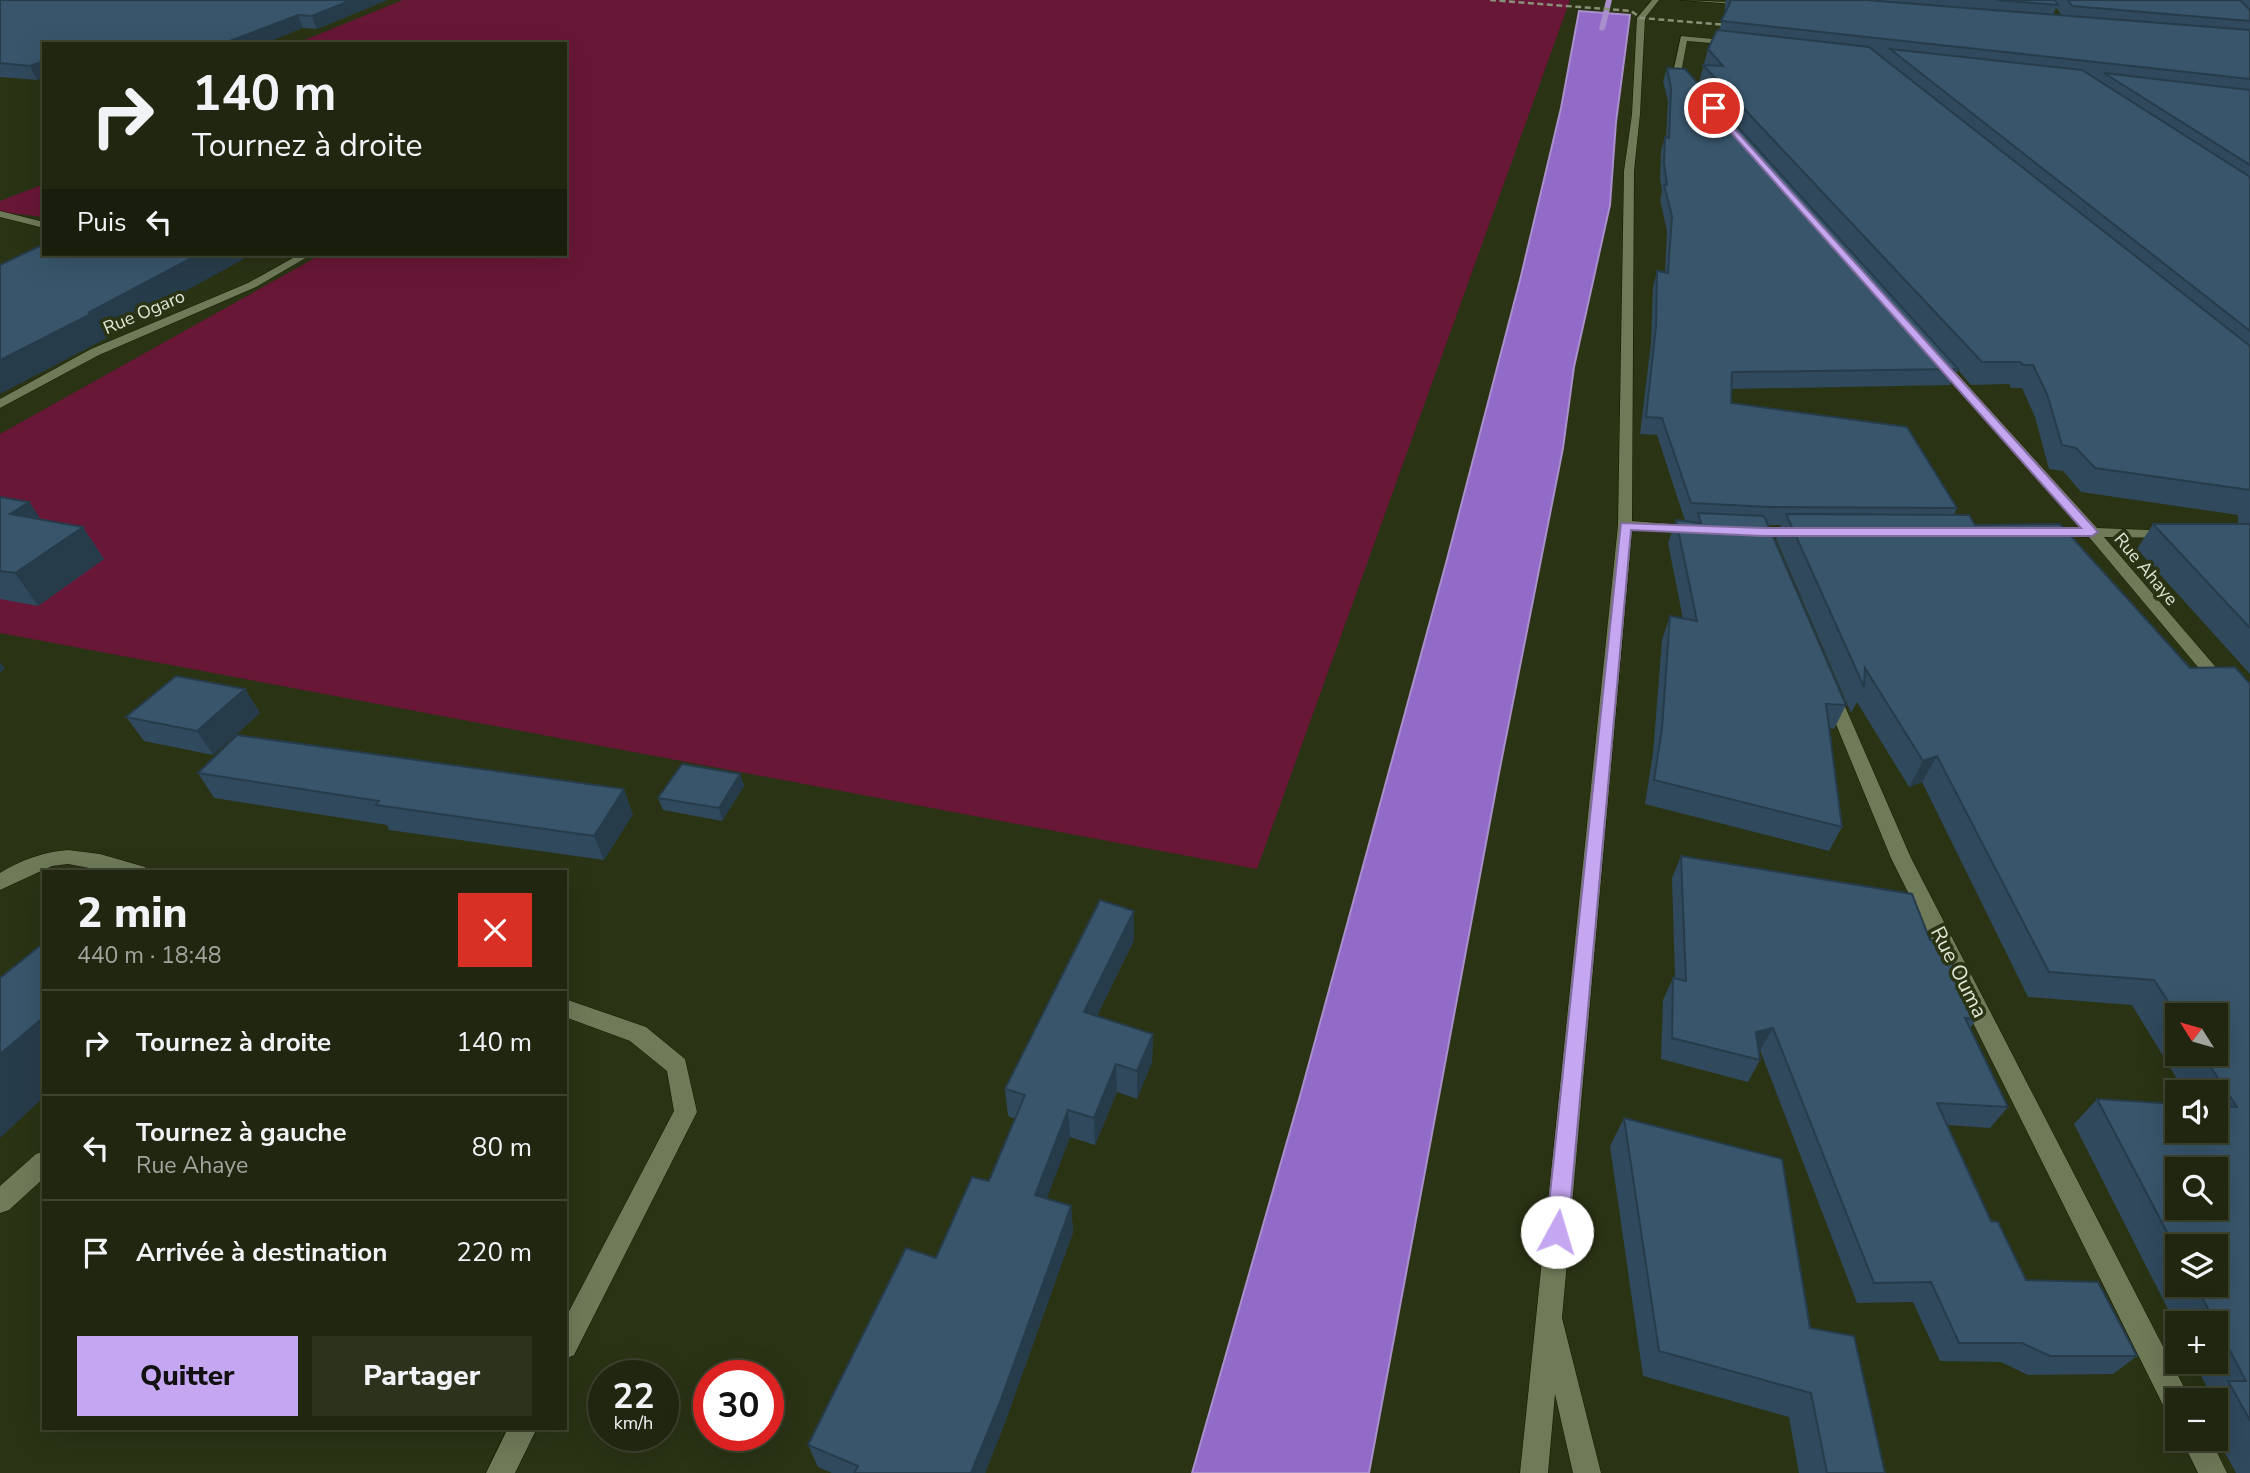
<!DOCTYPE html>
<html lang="fr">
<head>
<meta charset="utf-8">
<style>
	body { margin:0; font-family:"Nunito Sans",sans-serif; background:#2d321d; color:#f1f3f6; height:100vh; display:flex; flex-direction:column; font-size:26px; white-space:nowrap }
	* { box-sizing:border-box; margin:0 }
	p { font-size:23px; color:#a2a59e }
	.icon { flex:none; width:38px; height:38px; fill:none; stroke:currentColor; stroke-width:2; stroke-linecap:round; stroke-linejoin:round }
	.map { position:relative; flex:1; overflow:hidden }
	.drawer { position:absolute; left:42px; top:870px; width:525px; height:560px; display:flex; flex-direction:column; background:#20260f; border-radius:0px; box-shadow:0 7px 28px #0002,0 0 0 2px #3d432f }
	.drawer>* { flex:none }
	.hud { position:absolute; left:42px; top:42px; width:525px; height:214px; border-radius:0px; box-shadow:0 7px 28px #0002,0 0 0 2px #3d432f; background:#20260f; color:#f1f3f6; overflow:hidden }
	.needle { width:46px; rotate:307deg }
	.controls { position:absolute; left:2165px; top:1003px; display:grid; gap:14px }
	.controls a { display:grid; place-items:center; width:63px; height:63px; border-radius:0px; background:#20260f; box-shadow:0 7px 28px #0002,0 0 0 2px #3d432f; font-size:35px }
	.speed { position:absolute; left:588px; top:1360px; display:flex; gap:14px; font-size:35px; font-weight:700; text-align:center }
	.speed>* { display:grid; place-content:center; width:91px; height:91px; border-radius:50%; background:#20260f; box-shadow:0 7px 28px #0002,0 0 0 2px #3d432f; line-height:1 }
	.speed small { font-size:18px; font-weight:400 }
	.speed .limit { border:10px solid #d22; background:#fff; color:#111 }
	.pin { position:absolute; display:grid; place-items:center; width:60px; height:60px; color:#fff; margin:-30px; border:4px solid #fff; border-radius:50%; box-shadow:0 2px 7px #0007 }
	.me { position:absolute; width:77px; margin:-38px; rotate:6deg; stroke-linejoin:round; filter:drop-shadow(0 0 5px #0008) }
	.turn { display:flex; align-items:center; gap:24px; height:147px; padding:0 35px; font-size:32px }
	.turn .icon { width:91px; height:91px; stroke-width:2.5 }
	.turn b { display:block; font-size:49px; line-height:60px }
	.then { display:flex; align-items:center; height:66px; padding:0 35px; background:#0003; gap:14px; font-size:26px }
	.round { display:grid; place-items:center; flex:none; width:74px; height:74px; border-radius:0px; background:#2d321d }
	.headline { display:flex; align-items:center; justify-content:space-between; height:119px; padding:0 35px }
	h1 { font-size:42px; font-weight:800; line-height:52px }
	.primary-button { display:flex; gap:14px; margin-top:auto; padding:14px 35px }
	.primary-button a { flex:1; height:80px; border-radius:0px; background:#c5a7f1; color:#111; font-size:28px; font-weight:800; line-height:80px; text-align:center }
	.primary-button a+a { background:#2d321d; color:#f1f3f6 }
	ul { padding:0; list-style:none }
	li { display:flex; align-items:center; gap:21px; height:105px; padding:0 35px; border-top:2px solid #3d432f }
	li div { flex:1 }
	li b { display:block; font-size:26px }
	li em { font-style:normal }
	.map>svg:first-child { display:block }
</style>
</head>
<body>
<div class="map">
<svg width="2250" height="1473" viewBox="0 0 2250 1473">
	<rect width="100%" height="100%" fill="#2a3314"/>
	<path fill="#681736" d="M403,0H1570L1257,869L0,633V434L322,254H565V44H295Z
		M44,184V217L0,212V201Z"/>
	<path fill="#926ac7" stroke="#a98fcb" stroke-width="2" d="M1579,11L1630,15L1616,122L1610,205L1574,367L1563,448L1499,773L1369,1473H1192L1300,1096L1446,563L1520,280L1561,108Z"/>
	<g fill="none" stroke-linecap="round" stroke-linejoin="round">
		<path fill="#a98fcb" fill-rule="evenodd" d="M1606,0H1612L1605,29L1602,31L1599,29Z"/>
		<defs>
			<path id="minor" d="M1652,0H1659L1645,18L1640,114L1634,171L1632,521L1697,526L1704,530L1697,534L1632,530L1562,1318L1601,1473H1573L1555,1394L1548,1473H1520L1618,525L1624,171L1632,114L1637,18Z
				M1681,0L1752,3L1748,5Z
				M1681,36L1735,41L1739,43L1735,45L1687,41L1682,68L1697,85L1693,87L1674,68Z
				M0,211L44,222V228L0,217Z
				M300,254L309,256L256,287L99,355L0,408V399L91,349L248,283Z
				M1940,358L1944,359L2097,528L2175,531L2177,534L2170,538L2104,537L2250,707V724L2244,722L2089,537L2039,535L2037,532L2039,529L2044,528H2081L1936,365V359Z
				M1832,689L1840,695L1911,858L2187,1393L2189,1400H2177V1417L2167,1413L1891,858L1824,695Z
				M68,850L100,854L145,867L147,872H110L68,864L52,866L0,890V873C21,860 43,852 68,850Z
				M565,999L646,1027L685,1059L697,1112L574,1355L565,1359V1319L674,1111L667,1071L630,1041L565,1017Z
				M44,1151V1178L9,1210L0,1213V1186L36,1154Z
				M508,1428H537L515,1473H486Z
				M2181,1438H2210L2227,1473H2198Z"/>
		</defs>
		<use href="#minor" stroke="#131a00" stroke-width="1"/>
		<use href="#minor" fill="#6f7a59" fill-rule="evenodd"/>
		<path stroke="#889078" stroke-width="2.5" stroke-dasharray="6 3.5" stroke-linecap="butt" d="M1490,0L1631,11L1641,18L1741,26"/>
	</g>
	<path fill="#30495c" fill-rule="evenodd" d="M0,0H387L317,29L303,28L44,44L37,80L0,77Z
		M1726,0H2250V674L2137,549L2153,524H2238V515L2081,492L2063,471L2049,469L2035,417L2022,388H2011L2009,384L1971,385L1958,370L1950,385L1731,389V403L1957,508L1954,515L1975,525L2190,668L2249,683L2250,681V1473H2236L2216,1436V1400H2200L2210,1393L2194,1362H2216V1323H2177V1327L2074,1124L2097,1099L2216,1130V1092H2185L2132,1005L2028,997L1922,782L1909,787L1857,702L1851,713L1776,539L1781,525H1768L1846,705L1834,729L1829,728L1842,827L1829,851L1645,804L1653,753L1662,640L1670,616L1683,619L1668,543L1676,520L1685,521L1657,435L1640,434L1651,343L1653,287L1657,271L1665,272L1667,231L1660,200L1662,191L1660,178L1661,151L1665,137L1666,138L1668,101L1663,81L1667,68L1777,170L1699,82L1708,49L1719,30L1725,13V5ZM2056,8L2058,10L2061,15H2053ZM2177,1015L2216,1054H2177ZM2177,1246L2216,1284H2177Z
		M0,497L29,502L41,520L104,559L38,606L0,599Z
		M245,689L260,713L213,755L144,741L126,717Z
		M198,773L633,814L604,860L389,830L387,825L214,798Z
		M740,774L744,786L722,821L663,810L658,798Z
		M1681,856L1930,940L1977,1019L1970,1028L2008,1107L1990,1128L1947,1125L1991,1221L2026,1280L2137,1356L2113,1374L2028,1375L2001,1362L1940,1361L1913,1302L1857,1303L1760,1050H1759L1760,1060L1748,1082L1661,1059L1663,1000L1673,978H1675L1672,878Z
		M1134,940L1097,1016L1153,1034L1152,1062L1137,1099L1117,1092L1095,1145L1070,1137L1046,1199L1071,1206L1073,1232L1004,1425L985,1473H832L818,1467L808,1445L989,1181L1015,1119L1008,1116L1005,1089Z
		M1624,1118L1885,1473H1799L1789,1417L1643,1376L1610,1146Z"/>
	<path fill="#273c4b" d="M351,0H387L317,29L312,16Z
		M298,15L303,28L263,44H222Z
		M44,61V78L37,80L30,66Z
		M199,254H242L244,259L105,335L107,338L0,394V360Z
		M29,502L51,534L10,514Z
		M83,527L104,559L38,606L15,573Z
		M0,662L5,669L0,672Z
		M245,689L260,713L213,755L197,731Z
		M1937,756L1922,782L1909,787L1923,761Z
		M740,774L744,786L722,821L719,808Z
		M624,789L633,814L604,860L594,836Z
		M1134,911V940L1085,1040L1084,1012Z
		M44,1017V1097L0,1138V1054Z
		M1773,1028L1760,1050L1744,1054L1756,1032Z
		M1153,1034L1152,1062L1137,1099V1071Z
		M1116,1064L1117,1092L1095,1145L1094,1118Z
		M1068,1110L1070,1137L1038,1222L1035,1195Z
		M1071,1206L1073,1232L1004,1425L985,1473H971Z"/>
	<path fill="#38556b" stroke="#273c4b" stroke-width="2" fill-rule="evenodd" d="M0,0H351L312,16L298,15L222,44H44V61L30,66L0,63Z
		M1730,0H1865L2250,30V79L1721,21L1730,3Z
		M1997,0H2055L2058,5Z
		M2068,0H2240L2250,10V21L2072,6Z
		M1717,30L1869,47L2250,346V490L2095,468L2076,448L2062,445L2047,394L2033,365H2023L2020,362H1982L1703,65L1723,66L1708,49Z
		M1890,49L2082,70L2250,177V331Z
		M1667,68L1685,69L1958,369L1732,372L1731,403L1907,427L1957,508L1770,507L1691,503L1662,418L1646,417L1656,327L1657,271L1668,273L1669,258L1672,216L1664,185H1667L1664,163L1665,137L1669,138L1671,88Z
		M2104,73L2250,90V165Z
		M44,244V254H199L88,313H93L0,360V265Z
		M0,497L29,502L10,514L83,527L15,573L0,571Z
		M1698,513L1764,516L1846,705L1826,704L1842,827L1654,780L1662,729L1670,616L1697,621L1676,520L1701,523Z
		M1786,514L1969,515L1975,525L2060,524L2190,668L2235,667L2250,684V1420L2228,1381H2246L2195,1284H2216V1246H2177V1251L2097,1099L2177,1104V1130H2216V1106L2237,1107L2202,1054H2216V1015H2177L2154,980L2049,972L1937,756L1923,761L1865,668L1864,687ZM2177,1169H2216V1208H2177Z
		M2153,524H2250V628Z
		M176,676L245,689L197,731L126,717Z
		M237,735L624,789L594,836L376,805L379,801L198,773Z
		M682,764L740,774L719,808L658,798Z
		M1681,856L1912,894L1930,940L1944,942L1977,1019L1965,1018L2008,1107L1937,1103L1991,1221L1998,1222L2026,1280L2098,1282L2137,1356H2050L2022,1343H1959L1931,1282L1874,1283L1773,1028L1756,1032L1760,1060L1672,1038L1673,978L1686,981Z
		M1100,900L1134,911L1084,1012L1153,1034L1137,1071L1116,1064L1094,1118L1068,1110L1035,1195L1071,1206L1000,1402L971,1473H854L858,1466L808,1445L906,1248L936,1258L972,1177L989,1181L1025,1095L1005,1089Z
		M41,945L44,946V1017L0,1054V978Z
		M1624,1118L1782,1159L1810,1328L1854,1336L1885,1473H1827L1811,1393L1659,1351Z"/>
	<path fill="#c5a7f1" stroke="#806d9d" stroke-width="2" d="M1714,106L2098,532L2092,536H1763L1631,530L1568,1232L1565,1239L1557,1242L1549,1239L1546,1232L1621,523L1763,528H2081L1711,110Z"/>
	<g text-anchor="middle" stroke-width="7" stroke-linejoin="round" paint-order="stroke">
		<g font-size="18" fill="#dfe5d3" stroke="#2a3314">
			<text transform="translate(144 312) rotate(-23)" y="6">Rue Ogaro</text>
			<text transform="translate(2146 569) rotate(50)" y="6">Rue Ahaye</text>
		</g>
		<g font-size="21" fill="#dfe5d3" stroke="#2a3314">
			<text transform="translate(1959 972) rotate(63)" y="7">Rue Ouma</text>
		</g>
	</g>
</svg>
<div class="controls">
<a><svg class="needle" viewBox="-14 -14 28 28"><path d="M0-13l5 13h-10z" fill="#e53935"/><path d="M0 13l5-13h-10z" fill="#a2a59e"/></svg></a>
<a><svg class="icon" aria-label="sound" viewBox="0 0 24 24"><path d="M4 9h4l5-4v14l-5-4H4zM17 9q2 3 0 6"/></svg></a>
<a><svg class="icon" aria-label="search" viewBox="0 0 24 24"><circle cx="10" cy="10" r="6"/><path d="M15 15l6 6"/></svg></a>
<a><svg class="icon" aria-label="layers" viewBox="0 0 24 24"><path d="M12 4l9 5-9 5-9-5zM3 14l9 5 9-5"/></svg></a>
<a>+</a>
<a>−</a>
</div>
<div class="speed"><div>22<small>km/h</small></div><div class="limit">30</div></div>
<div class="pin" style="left:1714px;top:108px;background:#d93025"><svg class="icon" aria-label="arrive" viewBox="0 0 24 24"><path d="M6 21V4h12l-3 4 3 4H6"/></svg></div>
<svg class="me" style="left:1557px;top:1232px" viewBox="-20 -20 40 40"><circle r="19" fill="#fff"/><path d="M0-13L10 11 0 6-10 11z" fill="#c5a7f1"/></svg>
<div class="hud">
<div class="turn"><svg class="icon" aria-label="right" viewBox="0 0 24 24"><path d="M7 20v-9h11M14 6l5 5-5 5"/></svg><div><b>140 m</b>Tournez à droite</div></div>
<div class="then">Puis<svg class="icon" aria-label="left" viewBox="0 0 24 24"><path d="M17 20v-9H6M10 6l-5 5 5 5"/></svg></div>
</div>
<section class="drawer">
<div class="headline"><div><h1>2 min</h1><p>440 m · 18:48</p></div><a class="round" style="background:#d93025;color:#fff"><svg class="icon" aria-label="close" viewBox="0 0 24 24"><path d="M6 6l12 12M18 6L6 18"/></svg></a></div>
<ul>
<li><svg class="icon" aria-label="right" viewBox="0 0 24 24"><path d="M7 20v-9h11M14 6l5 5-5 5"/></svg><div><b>Tournez à droite</b></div><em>140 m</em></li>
<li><svg class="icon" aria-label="left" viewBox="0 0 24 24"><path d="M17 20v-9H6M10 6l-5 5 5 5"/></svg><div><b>Tournez à gauche</b><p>Rue Ahaye</p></div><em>80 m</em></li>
<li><svg class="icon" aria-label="arrive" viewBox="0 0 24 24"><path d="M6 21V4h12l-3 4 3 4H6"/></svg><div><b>Arrivée à destination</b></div><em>220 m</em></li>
</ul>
<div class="primary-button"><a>Quitter</a><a>Partager</a></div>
</section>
</div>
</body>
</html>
